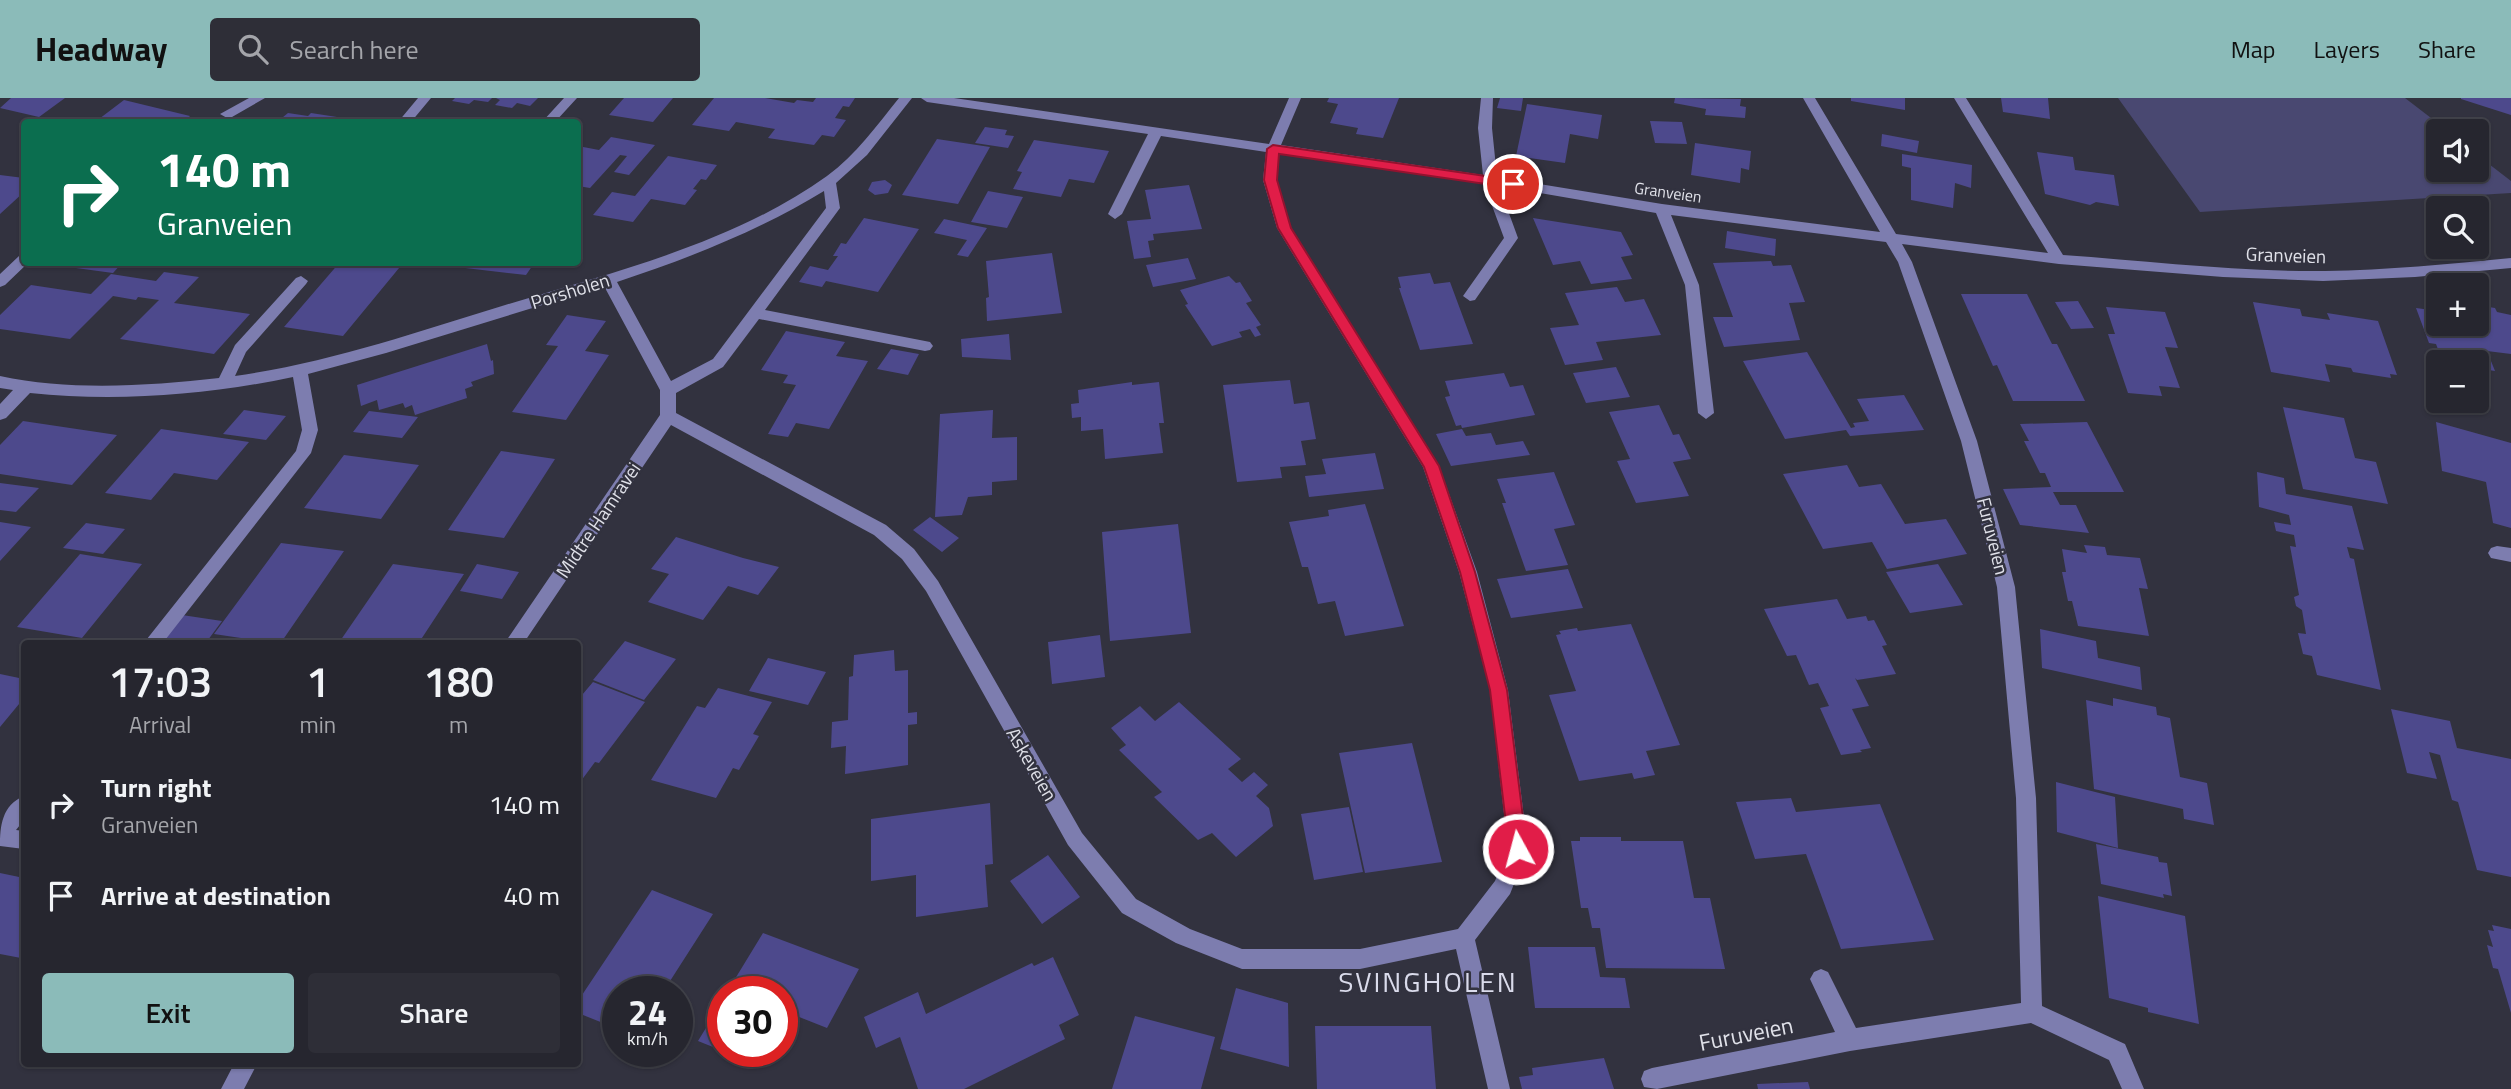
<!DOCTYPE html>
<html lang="en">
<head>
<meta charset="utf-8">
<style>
	body { margin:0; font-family:"Titillium Web",sans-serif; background:#2e2e37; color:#f1f3f6; height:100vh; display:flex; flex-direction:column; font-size:26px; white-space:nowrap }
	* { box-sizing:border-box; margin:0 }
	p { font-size:23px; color:#a4a5aa }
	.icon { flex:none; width:38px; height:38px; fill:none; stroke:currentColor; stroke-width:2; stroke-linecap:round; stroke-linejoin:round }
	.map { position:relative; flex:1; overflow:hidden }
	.drawer { position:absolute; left:21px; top:542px; width:560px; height:427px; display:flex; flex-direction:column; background:#26262f; border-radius:7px; box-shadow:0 2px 5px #0004,0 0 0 2px #42434b }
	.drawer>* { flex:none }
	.hud { position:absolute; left:21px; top:21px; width:560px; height:147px; border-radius:7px; box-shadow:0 2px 5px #0004,0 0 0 2px #42434b; background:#0b6e4f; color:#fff; overflow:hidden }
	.tools { position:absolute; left:2426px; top:21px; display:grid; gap:14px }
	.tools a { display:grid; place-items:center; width:63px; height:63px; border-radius:7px; background:#26262f; box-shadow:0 2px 5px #0004,0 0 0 2px #42434b; font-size:35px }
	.speed { position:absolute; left:602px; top:878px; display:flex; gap:14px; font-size:35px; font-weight:700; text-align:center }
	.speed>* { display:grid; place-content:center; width:91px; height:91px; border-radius:50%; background:#26262f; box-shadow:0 2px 5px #0004,0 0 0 2px #42434b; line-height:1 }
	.speed small { font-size:18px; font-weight:400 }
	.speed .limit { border:10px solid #d22; background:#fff; color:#111 }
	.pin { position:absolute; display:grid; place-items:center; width:60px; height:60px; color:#fff; margin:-30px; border:4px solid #fff; border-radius:50%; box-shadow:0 2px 7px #0007 }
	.me { position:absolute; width:77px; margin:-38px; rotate:353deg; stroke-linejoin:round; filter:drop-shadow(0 0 5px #0008) }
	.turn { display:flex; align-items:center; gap:24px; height:147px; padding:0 21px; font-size:32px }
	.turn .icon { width:91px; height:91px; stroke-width:2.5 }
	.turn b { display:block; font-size:49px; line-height:60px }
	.eta { display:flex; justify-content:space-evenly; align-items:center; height:119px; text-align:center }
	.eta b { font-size:42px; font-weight:600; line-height:49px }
	.primary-button { display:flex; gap:14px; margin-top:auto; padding:14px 21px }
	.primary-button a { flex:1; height:80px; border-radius:7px; background:#8bbbb9; color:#111; font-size:28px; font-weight:600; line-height:80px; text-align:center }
	.primary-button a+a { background:#2e2e37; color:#f1f3f6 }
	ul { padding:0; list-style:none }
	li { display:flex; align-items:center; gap:21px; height:91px; padding:0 21px }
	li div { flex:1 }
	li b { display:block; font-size:26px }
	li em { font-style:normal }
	header { display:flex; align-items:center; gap:42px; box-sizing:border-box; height:98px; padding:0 35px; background:#8bbbb9; color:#111 }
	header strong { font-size:33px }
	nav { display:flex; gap:38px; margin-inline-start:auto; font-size:24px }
	.search { width:490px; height:63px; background:#2e2e37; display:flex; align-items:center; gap:18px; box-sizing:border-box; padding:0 24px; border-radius:7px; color:#a4a5aa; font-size:26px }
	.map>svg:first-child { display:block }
</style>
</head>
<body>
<header>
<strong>Headway</strong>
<div class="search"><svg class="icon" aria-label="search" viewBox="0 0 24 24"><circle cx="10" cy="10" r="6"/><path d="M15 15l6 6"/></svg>Search here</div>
<nav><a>Map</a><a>Layers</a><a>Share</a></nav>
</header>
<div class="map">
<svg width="2511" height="991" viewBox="0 0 2511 991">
	<rect width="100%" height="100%" fill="#32323f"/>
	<path fill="#494871" d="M2118,0H2405L2448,33H2438V72H2476V56L2511,83V95L2200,114Z"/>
	<path fill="#4d498c" d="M11,0H65L39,19L0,10Z
		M455,0H492L488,4L474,2L469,6L452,3Z
		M496,0H538L530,8L517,5L512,10L495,7L500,2Z
		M624,0H673L653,24L609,17Z
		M714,0H765L794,5L797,2L813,4L816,0H855L849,9L843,8L835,20L846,22L834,39L822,37L814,47L768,40L775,31L736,24L729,33L692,27Z
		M1329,0H1399L1383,40L1356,36L1358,30L1330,25L1338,6L1327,4Z
		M1500,0H1523L1521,13L1497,10Z
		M1675,0L1741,1L1740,8L1746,9L1745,20L1705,17L1706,11L1674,5Z
		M1851,0H1905V12L1851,3Z
		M2001,0H2048L2050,21L2003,14Z
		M2461,0H2511V17L2461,1Z
		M124,2L190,18L188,20L203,24H95Z
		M1527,6L1602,17L1598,41L1570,36L1565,65L1516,58Z
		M288,15L308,18L311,15L350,21L346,24H277Z
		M1650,23L1682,24L1687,46L1655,45Z
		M985,29L1007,32L1005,37L1014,38L1008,50L975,45Z
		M1882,36L1919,43L1917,55L1881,48Z
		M611,39L655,47L629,77L614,74L627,58L620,57L590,90L578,88V48L599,52Z
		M937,41L990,49L958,106L902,97Z
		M1034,42L1109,53L1094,85L1069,81L1061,99L1013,91L1022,74L1017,73Z
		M1695,45L1751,53L1749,72L1741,70L1740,85L1691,77Z
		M2037,54L2073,59L2075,72L2114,77L2119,108L2096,104L2090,107L2045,96Z
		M1902,56L1972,67L1971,90L1955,85L1953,110L1911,102V70L1902,68Z
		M668,58L717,67L706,82L701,81L693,91L697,92L685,107L651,101L633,124L593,117L612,94L635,98Z
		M0,77L24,80V94L0,116Z
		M885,82L892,87L888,95L875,97L868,92L872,84Z
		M1189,87L1202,131L1153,136L1154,142L1148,143L1151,159L1134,161L1127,123L1151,121L1145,92Z
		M988,93L1023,99L1007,130L971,124Z
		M864,120L919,131L878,194L826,183L822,189L799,184L810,168L828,172L838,158H833L841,145L846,146Z
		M1533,120L1621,134L1633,157L1621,159L1632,181L1591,186L1580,163L1553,167Z
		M944,121L987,130L968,159L957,157L967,142L934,135Z
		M1727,133L1776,141L1775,158L1725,150Z
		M1052,155L1062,215L987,223L986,200L989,199L986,163Z
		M1188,160L1196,181L1153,189L1146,167Z
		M1771,163L1773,168L1791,167L1805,204L1789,205L1800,242L1724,249L1713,219H1733L1713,165Z
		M65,164H123L113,175L61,168Z
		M340,164H404L343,238L284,229Z
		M450,164H535L526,177L448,168Z
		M164,174L199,179L174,205L250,216L214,256L120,241L159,202L138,199L136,202L113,198L70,241L0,231V217L31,187L91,196L111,176L156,183Z
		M1430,175L1434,186L1450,184L1473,246L1420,252L1399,190H1401L1398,179Z
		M1229,178L1236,185L1240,184L1252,203L1246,205L1261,227L1256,229L1261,237L1255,239L1250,231L1239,234L1242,239L1212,248L1185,207L1188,206L1180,192Z
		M1617,189L1625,204L1644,201L1661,237L1596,244L1603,262L1565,267L1550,230L1579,227L1565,195Z
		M1961,196H2027L2052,246H2057L2085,303H2013L1997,267L1993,268Z
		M2078,203L2094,230L2071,231L2055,204Z
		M2253,204L2300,211L2302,218L2330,222L2327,215L2378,223L2397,277L2390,276L2391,280L2353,274L2351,270L2325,266L2330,284L2271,274Z
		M2476,207L2495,210L2497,214L2511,217V256L2487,253L2495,273L2476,270V264L2442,262L2436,246L2429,245L2416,210L2438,213V226H2476Z
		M2106,209L2165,214L2178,250L2165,249L2180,290L2159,288L2162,298L2128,295L2108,236H2115Z
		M567,217L606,223L585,253L609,257L566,322L512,314L558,248L546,247Z
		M786,233L845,244L836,258L868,263L829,331L796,325L788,339L768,336L796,287L783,285L788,277L761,272Z
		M1009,236L1011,262L962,259L961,241Z
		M487,246L491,263L493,262L494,276L471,284L473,288L465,291L467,300L415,317L412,307L405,310L403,305L379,312L377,302L361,308L357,287Z
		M891,251L919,256L908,277L877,271Z
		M1807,254L1851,330L1855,329L1853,325L1869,323L1857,301L1904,297L1924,332L1850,338L1846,332L1785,341L1743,263Z
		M1616,269L1630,299L1586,305L1573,275Z
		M1504,275L1510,289L1523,287L1535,317L1462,330L1461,327L1456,328L1445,299L1450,298L1445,283Z
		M1290,282L1294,306L1309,304L1316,341L1301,343L1306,367L1280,369L1282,380L1237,384L1223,287Z
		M1132,284V287L1159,284L1164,325H1159L1163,355L1105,361L1103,331L1081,333V319L1072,320L1071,306L1079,305L1078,292Z
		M1659,307L1673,337L1679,336L1691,361L1673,364L1689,398L1636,405L1617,363L1630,361L1609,314Z
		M2283,309L2344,320L2355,360L2376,364L2388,406L2303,391Z
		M244,312L286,318L266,342L223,336Z
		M993,312L992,340L1017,339V382L992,384V397L968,399L962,417L935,419L940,316Z
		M369,313L418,319L402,340L353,334Z
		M23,323L117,337L72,387L0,376V347Z
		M2087,324L2124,394H2053L2060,407H2076L2089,435L2020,427L2003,391L2051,389L2045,375H2040L2024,343H2029L2020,326Z
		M2436,324L2511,345V430L2493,425L2486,384L2442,373Z
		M161,331L249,344L217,382L174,375L151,402L105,395Z
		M1462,331L1466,338L1491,335L1496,347L1523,343L1530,357L1451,368L1436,336Z
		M501,353L555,361L504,440L448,432Z
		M1375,355L1384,391L1309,399L1305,378L1326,376L1322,361Z
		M344,357L419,367L381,421L304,410Z
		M1847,367L1859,389L1881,386L1905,426L1946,421L1967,456L1887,471L1872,444L1823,451L1783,376Z
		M1554,374L1575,427L1554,431L1568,467L1526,473L1502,405H1506L1497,381Z
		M2257,374L2284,380L2286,396L2352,408L2364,452L2347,449L2350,460L2354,461L2381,592L2317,577L2312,558L2303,556L2298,535L2306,536L2302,512L2296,508L2294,499L2299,497L2290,448L2296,449L2294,437L2276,433L2274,424L2291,427L2289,417L2259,409Z
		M0,385L39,390L16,414L0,412Z
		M1365,406L1404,528L1345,538L1335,503L1318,506L1308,469H1302L1289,424L1329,418L1328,412Z
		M930,419L959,440L942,454L913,432Z
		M0,424L31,429L0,463Z
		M86,425L125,431L103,456L63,450Z
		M1178,426L1191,535L1110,543L1102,434Z
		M676,439L743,460L779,469L758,497L728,488L703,522L648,504L669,476L651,471Z
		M281,445L344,453L280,546L214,536Z
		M2084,447L2105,449L2107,457L2140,460L2148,491L2139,490L2149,538L2078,528L2072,503H2068L2062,474H2066L2062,451L2087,455Z
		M80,456L142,466L82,540L17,529Z
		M393,466L464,476L418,546H338Z
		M477,466L519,474L502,501L460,493Z
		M1938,466L1963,507L1910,515L1886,474Z
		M1568,471L1583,510L1511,520L1497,481Z
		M1837,501L1847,521L1866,518L1868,523L1874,522L1887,547L1882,548L1896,576L1857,582L1855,580L1869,608L1852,611L1871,650L1860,652L1862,654L1841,657L1820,610L1829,608L1818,585L1809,587L1796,557L1787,558L1764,511Z
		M182,517L222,523L205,546H161Z
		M1631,526L1680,647L1646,653L1655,677L1634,681L1632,675L1579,683L1549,597L1576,593L1556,537L1561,536L1559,533L1577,530L1578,533Z
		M2040,531L2096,543L2098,560L2140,569L2142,592L2042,570Z
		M1100,537L1105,579L1052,586L1048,544Z
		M625,543L676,561L644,602L593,582Z
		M894,552L895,573L908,572V615L917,614V626L908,627V667L845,676L846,648L831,650L832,624L848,622L849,579L853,578L854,557Z
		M768,560L826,574L808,607L749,593Z
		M0,576L24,581V600L0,629Z
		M593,584L645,604L599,665L595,664L578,687V595L582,597Z
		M718,590L772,604L753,636L759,638L739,672L733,670L716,700L651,682L697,608L705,610Z
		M2113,600L2156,609L2157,617L2170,620L2180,679L2207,685L2214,727L2184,721L2183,711L2094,691L2086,602L2113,608Z
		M1179,604L1241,661L1228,671L1242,684L1254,674L1268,687L1256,698L1269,710L1273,728L1236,759L1212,735L1198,742L1154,699L1162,694L1119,652L1126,647L1111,630L1140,608L1155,623Z
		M2391,611L2450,623L2457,650L2511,661V779L2477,772L2458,704L2452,702L2440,657L2429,654L2437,681L2407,675Z
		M1412,645L1442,764L1365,775L1339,655Z
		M2056,684L2115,699L2118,750L2057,734Z
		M1791,700L1796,714L1880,706L1934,842L1841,851L1806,756L1755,761L1736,704Z
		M990,705L993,766L985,767L988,809L916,819V777L871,783V721Z
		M1349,709L1363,774L1314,782L1301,716Z
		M1580,739H1621V743H1683L1694,800H1710L1725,871L1606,870L1600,830H1592L1588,810H1581L1571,743H1580Z
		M2096,746L2158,759L2159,764L2167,765L2172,798L2163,796L2164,800L2101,786Z
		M1048,757L1080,799L1042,826L1010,783Z
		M0,775L24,780V855L21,860L0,856Z
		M652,792L713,816L663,894H618V931L578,915V903Z
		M2098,798L2185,818L2199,926L2148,914V910L2109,900Z
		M2492,827L2511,831V915L2498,871L2493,870L2487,847L2493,849L2488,832L2494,833Z
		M763,835L859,871L827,930L784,913L782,917V894H727Z
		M1528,849H1595L1600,879L1625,880L1630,910H1535Z
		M1053,859L1079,917L1059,927L1065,941L964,991H918L900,939L876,950L864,919L918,894L926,916L1032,865L1034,868Z
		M1236,890L1288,905L1289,969L1220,951Z
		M723,902V953L698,943Z
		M1135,918L1215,939L1201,991H1112Z
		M1315,928H1431L1436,991H1317Z
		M725,954H761L754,965Z
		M1604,960L1614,991H1522L1519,979L1533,977L1532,970Z
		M1808,984L1810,991H1758L1757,986Z"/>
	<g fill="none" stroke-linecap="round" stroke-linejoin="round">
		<path fill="#7d7daf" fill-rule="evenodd" d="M249,0H265L232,19L227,20L220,16Z
			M418,0H431L411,24H398Z
			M564,0H577L555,24H542Z
			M899,0H912L867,57L836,85L840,110L765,212L925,243L930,244L933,248L930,252L925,253L759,221L723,269L676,295V315L886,427L914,451L938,483L1082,735L1136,801L1190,831L1242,851H1360L1458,831L1495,783L1508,751L1490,592L1459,474L1423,369L1277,130L1263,82L1266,54L1161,38L1122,116L1115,121L1108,116L1148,36L927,4L921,0H954L1269,46L1289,0H1301L1281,47L1483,77L1478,30L1481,0H1493L1492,30L1497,79L1662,106L1880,134L1803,0H1815L1896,136L2048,155L1954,0H1966L2063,157C2150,163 2238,174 2325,173C2387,172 2449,166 2511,160V170L2415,179L2323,183L2223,179L2059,166L1902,146L1912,164L1977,343L2015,489L2036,700L2042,908L2125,946L2144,991H2122L2109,962L2031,925L1850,953L1657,991L1644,989L1641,981L1644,973L1652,970L1835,934L1810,881L1814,874L1821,871L1828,874L1856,930L2021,905L2016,700L1997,489L1961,343L1898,164L1886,144L1671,117L1699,187L1714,315L1706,321L1698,315L1685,187L1656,115L1499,88L1518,140L1475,202L1470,203L1463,198L1504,140L1484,86L1279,55L1277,82L1291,130L1439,368L1477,474L1508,592L1528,751L1510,796L1475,842L1510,991H1488L1456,851L1360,871H1242L1176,845L1122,815L1068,747L926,493L902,461L874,437L671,327L523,546H504L660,317V292L604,188L386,255L308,276L318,332L311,355L162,546H143L296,353L302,332L293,279C208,297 117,304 30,295L6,320L0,322V306L13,292L0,290V278C70,293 148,288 219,280L235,247L296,180L301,178L308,183L306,186L246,254L235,278C327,265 414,235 502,208C613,174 732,146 827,78C856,57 877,27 899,0ZM824,93L826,110L713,261L671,283L617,184C689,160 759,133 824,93Z
			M24,156V164H29L5,187L0,189V176L19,158Z
			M2497,448L2511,450V464L2491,460L2488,455L2491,450Z
			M24,698V722L16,732L24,733V751L0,748C0,728 2,707 24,698Z
			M234,966H257L244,991H221Z"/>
	</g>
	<path fill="#e11d48" stroke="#92132f" stroke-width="2" d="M1273,47L1513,82L1519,86L1513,90L1279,56L1277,82L1291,130L1439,368L1475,474L1507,592L1527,751L1525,757L1518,760L1512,757L1509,751L1490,592L1460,474L1424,369L1278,130L1264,82L1267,51Z"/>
	<g text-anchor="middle" stroke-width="5" stroke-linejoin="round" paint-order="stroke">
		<g font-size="16" fill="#e0e1e9" stroke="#32323f">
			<text transform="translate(1668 94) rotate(8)" y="6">Granveien</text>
		</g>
		<g font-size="19" fill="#e0e1e9" stroke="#32323f">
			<text transform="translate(2286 157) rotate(2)" y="7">Granveien</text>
			<text transform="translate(570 193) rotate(-17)" y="7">Porsholen</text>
			<text transform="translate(598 422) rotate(-56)" y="7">Midtre Hamravei</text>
			<text transform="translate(1993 438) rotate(76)" y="7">Furuveien</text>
			<text transform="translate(1032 666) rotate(60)" y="7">Askeveien</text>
		</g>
		<g font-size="23" fill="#e0e1e9" stroke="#32323f">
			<text transform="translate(1746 936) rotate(-11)" y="8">Furuveien</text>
		</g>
		<g font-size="28" letter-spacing="2" fill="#dadbeb" stroke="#32323f">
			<text x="1428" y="894">SVINGHOLEN</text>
		</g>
	</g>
</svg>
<div class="tools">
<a><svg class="icon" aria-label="sound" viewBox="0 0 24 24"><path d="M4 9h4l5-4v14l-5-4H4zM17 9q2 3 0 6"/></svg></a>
<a><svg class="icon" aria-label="search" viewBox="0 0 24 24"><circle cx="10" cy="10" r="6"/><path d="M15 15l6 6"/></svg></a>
<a>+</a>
<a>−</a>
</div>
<div class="speed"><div>24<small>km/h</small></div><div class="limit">30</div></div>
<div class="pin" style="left:1513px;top:86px;background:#d93025"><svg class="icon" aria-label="arrive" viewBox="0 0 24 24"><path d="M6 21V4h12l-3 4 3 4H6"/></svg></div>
<svg class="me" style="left:1518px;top:751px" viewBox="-20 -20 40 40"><circle r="17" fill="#e11d48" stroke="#fff" stroke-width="3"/><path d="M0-11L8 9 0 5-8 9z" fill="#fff"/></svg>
<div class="hud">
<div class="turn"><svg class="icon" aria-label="right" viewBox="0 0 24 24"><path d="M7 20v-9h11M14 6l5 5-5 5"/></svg><div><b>140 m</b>Granveien</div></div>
</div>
<section class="drawer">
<div class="eta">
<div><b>17:03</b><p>Arrival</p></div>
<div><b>1</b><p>min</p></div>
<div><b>180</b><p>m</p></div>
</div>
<ul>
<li><svg class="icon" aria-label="right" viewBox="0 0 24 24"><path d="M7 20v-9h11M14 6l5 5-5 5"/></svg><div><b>Turn right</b><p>Granveien</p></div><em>140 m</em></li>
<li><svg class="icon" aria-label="arrive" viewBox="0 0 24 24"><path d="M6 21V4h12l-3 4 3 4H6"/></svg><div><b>Arrive at destination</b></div><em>40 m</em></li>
</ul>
<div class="primary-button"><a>Exit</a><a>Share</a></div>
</section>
</div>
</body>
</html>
